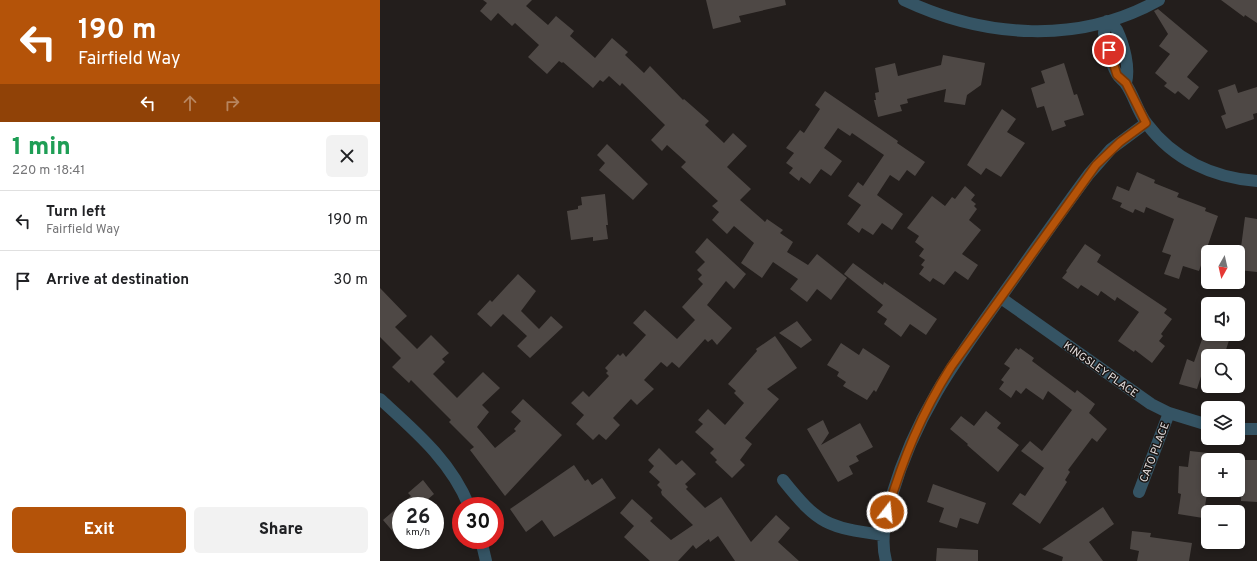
<!DOCTYPE html>
<html lang="en">
<head>
<meta charset="utf-8">
<style>
	body { margin:0; font-family:Overpass,sans-serif; background:#f2f2f2; color:#202124; height:100vh; display:flex; flex-direction:column; font-size:15px; white-space:nowrap }
	* { box-sizing:border-box; margin:0 }
	p { font-size:13px; color:#757577 }
	.icon { flex:none; width:22px; height:22px; fill:none; stroke:currentColor; stroke-width:2; stroke-linecap:round; stroke-linejoin:round }
	.map { position:relative; flex:1; overflow:hidden }
	.details { display:flex; flex-direction:column; background:#fff; width:380px }
	.details>* { flex:none }
	.guide { background:#b45309; color:#fff; overflow:hidden }
	.needle { width:26px; rotate:188deg }
	.tools { position:absolute; left:821px; top:245px; display:grid; gap:8px }
	.tools a { display:grid; place-items:center; width:44px; height:44px; border-radius:6px; background:#fff; box-shadow:0 2px 6px #0003; font-size:20px }
	.speed { position:absolute; left:12px; top:497px; display:flex; gap:8px; font-size:20px; font-weight:700; text-align:center }
	.speed>* { display:grid; place-content:center; width:52px; height:52px; border-radius:50%; background:#fff; box-shadow:0 2px 6px #0003; line-height:1 }
	.speed small { font-size:10px; font-weight:400 }
	.speed .limit { border:6px solid #d22; background:#fff; color:#111 }
	.pin { position:absolute; display:grid; place-items:center; width:34px; height:34px; color:#fff; margin:-17px; border:2px solid #fff; border-radius:50%; box-shadow:0 1px 4px #0007 }
	.me { position:absolute; width:44px; margin:-22px; rotate:16deg; stroke-linejoin:round; filter:drop-shadow(0 0 3px #0008) }
	.turn { display:flex; align-items:center; gap:14px; height:84px; padding:0 12px; font-size:18px }
	.turn .icon { width:52px; height:52px; stroke-width:2.5 }
	.turn b { display:block; font-size:28px; line-height:34px }
	.lanes { display:flex; align-items:center; height:38px; padding:0 12px; background:#0003; justify-content:center; gap:20px; direction:ltr }
	.lanes .off { opacity:.35 }
	.round { display:grid; place-items:center; flex:none; width:42px; height:42px; border-radius:6px; background:#f2f2f2 }
	.overview { display:flex; align-items:center; justify-content:space-between; height:68px; padding:0 12px }
	h1 { font-size:24px; font-weight:800; line-height:30px; color:#1e9e55 }
	.button { display:flex; gap:8px; margin-top:auto; padding:8px 12px }
	.button a { flex:1; height:46px; border-radius:6px; background:#b45309; color:#fff; font-size:16px; font-weight:800; line-height:46px; text-align:center }
	.button a+a { background:#f2f2f2; color:#202124 }
	ul { padding:0; list-style:none }
	li { display:flex; align-items:center; gap:12px; height:60px; padding:0 12px; border-top:1px solid #e0e0e0 }
	li div { flex:1 }
	li b { display:block; font-size:15px }
	li em { font-style:normal }
	main { display:flex; flex:1; min-height:0 }
	.map>svg:first-child { display:block }
</style>
</head>
<body>
<main>
<section class="details">
<div class="guide">
<div class="turn"><svg class="icon" aria-label="left" viewBox="0 0 24 24"><path d="M17 20v-9H6M10 6l-5 5 5 5"/></svg><div><b>190 m</b>Fairfield Way</div></div>
<div class="lanes"><svg class="icon" aria-label="left" viewBox="0 0 24 24"><path d="M17 20v-9H6M10 6l-5 5 5 5"/></svg><svg class="icon off" aria-label="ahead" viewBox="0 0 24 24"><path d="M12 20V5M6 11l6-6 6 6"/></svg><svg class="icon off" aria-label="right" viewBox="0 0 24 24"><path d="M7 20v-9h11M14 6l5 5-5 5"/></svg></div>
</div>
<div class="overview"><div><h1>1 min</h1><p>220 m · 18:41</p></div><a class="round"><svg class="icon" aria-label="close" viewBox="0 0 24 24"><path d="M6 6l12 12M18 6L6 18"/></svg></a></div>
<ul>
<li><svg class="icon" aria-label="left" viewBox="0 0 24 24"><path d="M17 20v-9H6M10 6l-5 5 5 5"/></svg><div><b>Turn left</b><p>Fairfield Way</p></div><em>190 m</em></li>
<li><svg class="icon" aria-label="arrive" viewBox="0 0 24 24"><path d="M6 21V4h12l-3 4 3 4H6"/></svg><div><b>Arrive at destination</b></div><em>30 m</em></li>
</ul>
<div class="button"><a>Exit</a><a>Share</a></div>
</section>
<div class="map">
<svg width="877" height="561" viewBox="0 0 877 561">
	<rect width="100%" height="100%" fill="#231e1c"/>
	<path fill="#4e4845" d="M103,0H152L146,6L168,25L176,16L194,31L190,36L215,58L232,38L248,52L245,55L264,73L270,66L303,100L304,99L329,121L325,125L344,143L353,133L367,146L347,167L371,189L360,200L385,222L387,219L403,230L400,233L413,242L407,252L428,265L437,254L467,278L451,300L437,289L427,302L410,289L418,279L393,262L382,278L361,263L374,243L354,226L347,234L332,220L339,212L332,206L338,201L301,167L306,162L287,145L282,151L271,140L285,125L242,83L240,86L229,76L223,82L220,80L213,88L183,62L182,63L179,61L167,74L148,57L159,45L135,23L132,26L118,13L111,21L100,11L107,3Z
		M326,0H405L406,5L359,16L361,22L333,29Z
		M841,0H877V23L865,15L864,17Z
		M778,9L828,51L807,77L819,87L809,100L798,91L795,94L784,86L787,83L775,73L790,54L779,46L788,34L774,11Z
		M563,55L605,63L601,85L587,95L585,105L564,102L566,89L527,99L528,103L520,105L522,111L498,117L494,100H496L495,93L499,92L495,68L515,63L518,76L561,65Z
		M684,63L694,95L697,94L704,115L684,121L686,126L672,131L664,106L657,108L651,88L665,83L661,71Z
		M855,84L858,93L877,87V113L873,114L874,119L846,129L841,116L846,114L838,90Z
		M445,91L518,141L517,143L545,162L535,176L527,170L519,181L510,175L497,195L523,214L512,230L502,223L493,235L482,228L479,233L467,224L481,205L468,196L478,182L483,186L504,155L472,133L470,136L458,128L444,148L462,161L451,176L441,169L430,184L421,177L419,181L409,173L413,168L406,163L414,153L406,148L420,130L424,133L440,109L435,105Z
		M622,109L636,119L627,132L645,143L621,177L606,168L601,175L587,165Z
		M227,144L268,184L253,200L219,170L225,163L217,155Z
		M757,172L775,180L774,183L799,193L797,197L826,208L825,211L838,216L819,271L803,266L799,279L784,274L791,255L782,252L794,219L766,207L764,213L755,209L753,213L740,207L742,203L732,199L737,186L749,191Z
		M585,186L595,195L591,200L596,204L594,206L597,209L589,220L601,230L582,254L598,265L588,280L575,271L564,285L553,278L550,282L539,274L544,267L541,265L545,260L539,256L544,249L535,242L539,236L527,228L552,196L565,206L572,197L575,199Z
		M225,194L228,225H226L228,239L213,241V237L191,240L187,211L198,209V206L202,205L201,197Z
		M865,217L877,219V272L858,270Z
		M327,238L366,274L354,289L346,281L327,305L352,328L337,345L332,339L328,342L325,339L299,368L292,362L287,367L281,362L264,380L274,389L257,405L251,399L233,418L240,425L226,440L219,434L213,440L196,424L204,415L191,403L203,391L209,397L229,376L226,373L228,371L225,368L238,354L240,356L243,353L246,357L266,335L253,323L265,310L297,339L315,320L302,307L323,284L318,279L322,275L317,270L325,262L315,252Z
		M705,244L721,255L717,262L787,309L784,313L792,319L781,334L783,336L779,341L785,346L772,363L755,350L754,352L738,341L759,312L737,297L735,301L721,291L718,296L701,285L698,289L682,278L687,272L686,271Z
		M473,263L503,285L504,282L557,319L546,335L530,324L521,337L504,324L507,319L497,312L503,305L464,274Z
		M138,274L156,291L141,311L159,329L171,316L183,327L150,358L137,346L147,336L123,314L111,327L97,314L110,300L112,302Z
		M0,288L27,316L15,327L37,349L51,335L69,353L62,359L65,362L53,374L77,398L103,372L120,388L102,405L109,412L97,427L115,448L136,431L134,429L141,421L131,412L143,399L182,435L125,496L90,450L94,447L69,422L71,420L31,380L29,383L12,367L21,358L0,337Z
		M417,321L432,340L421,348L399,333Z
		M826,328L828,329V334H851L844,356H828V372L823,370L817,389L799,384L807,359L814,362Z
		M395,336L417,368L387,389L399,399L365,438L372,444L360,460L365,465L352,478L335,462L337,460L330,453L334,449L315,432L323,424L318,420L328,409L345,425L364,403L354,393L356,391L348,384L377,351L376,349Z
		M461,343L479,355L483,348L510,366L496,392L494,390L487,400L463,386L466,382L457,376L459,372L447,365Z
		M636,348L639,350L640,348L654,358L652,361L695,393L697,390L715,404L709,413L727,429L717,442L712,438L688,470L690,472L685,480L687,482L660,524L632,504L640,493L645,496L664,468L641,451L650,441L662,451L692,410L668,391L663,400L646,388L641,394L636,390L631,398L619,389L624,382L621,380L630,368L624,364Z
		M606,411L621,423L617,428L639,445L618,472L587,445L588,444L570,429L581,416L594,426Z
		M443,420L449,433L441,445L480,423L493,447L476,456L479,461L469,466L473,474L458,482L427,429Z
		M279,448L296,465L302,460L316,474L305,484L308,487L306,489L325,508L341,497L371,542L396,515L410,528L398,542L419,561H355L338,536L330,542L329,539L316,549L313,545L298,561H270L244,537L254,526L240,513L252,499L273,518L270,521L291,540L313,525L282,495L281,492L282,490L277,485L280,482L269,472L274,466L268,460Z
		M810,451L828,453V488L823,518L798,514L801,494L798,493L799,466L808,467Z
		M862,460H877V502L861,501Z
		M194,465L205,481L208,479L212,485L222,478L236,498L174,537L162,520L146,532L130,509Z
		M43,480L54,494L40,506H21V541L3,520L31,496L28,493Z
		M553,484L606,503L598,524L580,518L577,528L559,522L564,508L547,502Z
		M723,507L734,524L709,542L723,561H682L683,557L662,549Z
		M752,531L771,533L770,537L812,543L809,561H757L759,551L750,549Z
		M557,548L598,550V561H556Z"/>
	<g fill="none" stroke-linecap="round" stroke-linejoin="round">
		<path stroke="#355464" stroke-width="12" d="M524,0C605,38 699,45 779,0
			M746,83C750,67 744,45 737,30C735,26 730,24 727,21C726,25 724,30 724,33C725,43 732,66 737,74C739,78 743,80 745,83C754,95 757,111 767,124C793,159 833,178 877,181
			M621,298L771,404L789,413L828,425
			M0,399C35,431 71,461 89,506
			M858,429H877
			M403,480C439,525 447,527 503,535
			M759,492L789,413
			M101,540L106,561
			M506,561C500,539 506,516 512,495C537,409 582,352 633,280C658,245 683,209 709,174L731,149L766,123"/>
	</g>
	<g fill="none" stroke-linecap="round" stroke-linejoin="round">
		<defs>
			<path id="route" d="M507,512C523,459 541,414 571,367L716,165L740,142L766,123L746,83L737,75L729,50"/>
		</defs>
		<use href="#route" stroke="#753606" stroke-width="10"/>
		<use href="#route" stroke="#b45309" stroke-width="7"/>
	</g>
	<g text-anchor="middle" stroke-width="3" stroke-linejoin="round" paint-order="stroke">
		<g font-size="11" fill="#e3dedd" stroke="#1a1513">
			<text transform="translate(721 369) rotate(35)" y="4">KINGSLEY PLACE</text>
			<text transform="translate(774 452) rotate(-69)" y="4">CATO PLACE</text>
		</g>
	</g>
</svg>
<div class="tools">
<a><svg class="needle" viewBox="-14 -14 28 28"><path d="M0-13l5 13h-10z" fill="#e53935"/><path d="M0 13l5-13h-10z" fill="#757577"/></svg></a>
<a><svg class="icon" aria-label="sound" viewBox="0 0 24 24"><path d="M4 9h4l5-4v14l-5-4H4zM17 9q2 3 0 6"/></svg></a>
<a><svg class="icon" aria-label="search" viewBox="0 0 24 24"><circle cx="10" cy="10" r="6"/><path d="M15 15l6 6"/></svg></a>
<a><svg class="icon" aria-label="layers" viewBox="0 0 24 24"><path d="M12 4l9 5-9 5-9-5zM3 14l9 5 9-5"/></svg></a>
<a>+</a>
<a>−</a>
</div>
<div class="speed"><div>26<small>km/h</small></div><div class="limit">30</div></div>
<div class="pin" style="left:729px;top:50px;background:#d93025"><svg class="icon" aria-label="arrive" viewBox="0 0 24 24"><path d="M6 21V4h12l-3 4 3 4H6"/></svg></div>
<svg class="me" style="left:507px;top:512px" viewBox="-20 -20 40 40"><circle r="17" fill="#b45309" stroke="#fff" stroke-width="3"/><path d="M0-11L8 9 0 5-8 9z" fill="#fff"/></svg>
</div>
</main>
</body>
</html>
